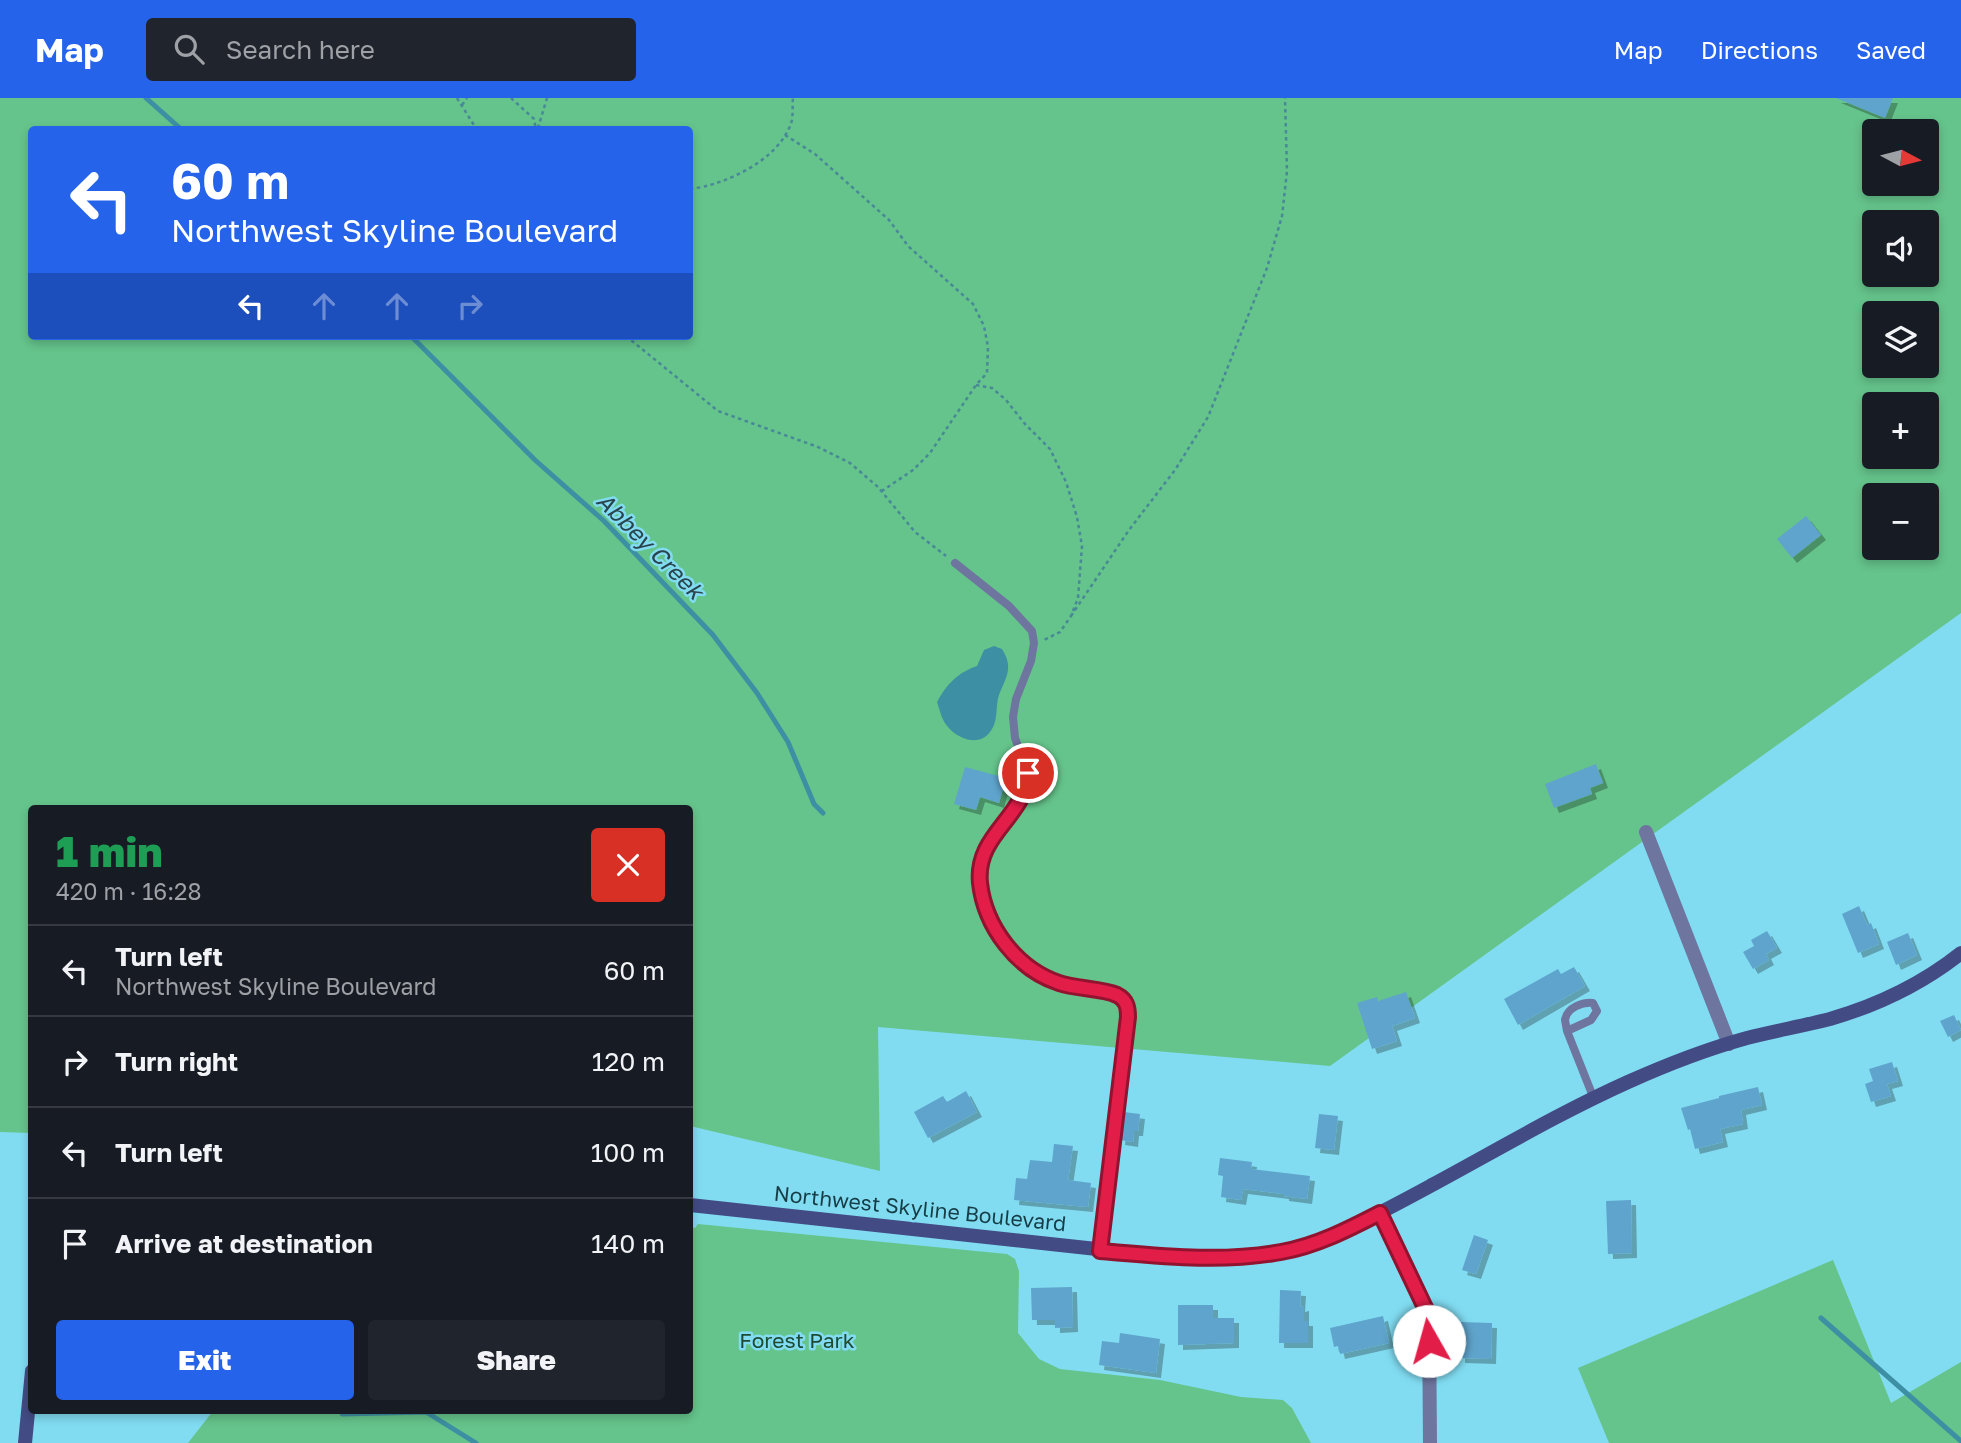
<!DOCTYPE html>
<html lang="en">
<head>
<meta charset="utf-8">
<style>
	body { margin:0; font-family:"Golos Text",sans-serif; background:#20242c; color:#f1f3f6; height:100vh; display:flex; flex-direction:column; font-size:26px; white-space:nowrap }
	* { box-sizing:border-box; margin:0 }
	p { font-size:23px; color:#9ea1a6 }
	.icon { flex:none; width:38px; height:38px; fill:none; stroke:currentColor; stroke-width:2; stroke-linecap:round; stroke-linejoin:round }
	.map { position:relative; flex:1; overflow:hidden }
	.details { position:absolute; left:28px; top:707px; width:665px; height:609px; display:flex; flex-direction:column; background:#171b24; border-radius:7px; box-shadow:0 4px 10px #0003 }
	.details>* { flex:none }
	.banner { position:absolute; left:28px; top:28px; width:665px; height:214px; border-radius:7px; box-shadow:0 4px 10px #0003; background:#2563eb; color:#fff; overflow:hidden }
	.needle { width:46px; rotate:97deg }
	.tools { position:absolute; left:1862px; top:21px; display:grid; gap:14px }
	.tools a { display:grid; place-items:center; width:77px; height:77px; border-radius:7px; background:#171b24; box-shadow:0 4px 10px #0003; font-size:35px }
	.pin { position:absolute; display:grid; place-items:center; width:60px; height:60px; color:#fff; margin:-30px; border:4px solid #fff; border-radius:50%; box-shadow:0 2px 7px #0007 }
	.me { position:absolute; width:77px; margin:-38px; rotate:353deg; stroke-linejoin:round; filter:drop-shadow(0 0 5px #0008) }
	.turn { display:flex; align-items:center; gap:24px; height:147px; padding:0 28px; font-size:32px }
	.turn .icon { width:91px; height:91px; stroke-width:2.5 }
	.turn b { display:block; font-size:49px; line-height:60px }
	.lanes { display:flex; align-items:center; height:66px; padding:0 28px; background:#0003; justify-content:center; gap:35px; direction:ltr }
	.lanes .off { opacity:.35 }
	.round { display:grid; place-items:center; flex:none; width:74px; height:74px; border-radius:7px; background:#20242c }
	.summary { display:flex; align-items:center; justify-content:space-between; height:119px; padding:0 28px }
	h1 { font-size:42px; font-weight:800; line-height:52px; color:#1e9e55 }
	.primary-button { display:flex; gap:14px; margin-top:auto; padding:14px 28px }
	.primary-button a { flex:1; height:80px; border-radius:7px; background:#2563eb; color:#fff; font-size:28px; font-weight:800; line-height:80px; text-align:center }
	.primary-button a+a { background:#20242c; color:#f1f3f6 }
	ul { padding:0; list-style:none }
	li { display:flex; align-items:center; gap:21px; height:91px; padding:0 28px; border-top:2px solid #363941 }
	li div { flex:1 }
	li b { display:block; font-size:26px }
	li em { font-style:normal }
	header { display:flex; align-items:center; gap:42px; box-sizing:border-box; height:98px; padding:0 35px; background:#2563eb; color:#fff }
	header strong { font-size:33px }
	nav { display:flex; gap:38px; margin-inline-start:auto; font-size:24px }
	.search { width:490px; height:63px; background:#20242c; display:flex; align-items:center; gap:18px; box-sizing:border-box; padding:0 24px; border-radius:7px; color:#9ea1a6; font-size:26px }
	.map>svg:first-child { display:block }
</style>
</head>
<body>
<header>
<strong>Map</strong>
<div class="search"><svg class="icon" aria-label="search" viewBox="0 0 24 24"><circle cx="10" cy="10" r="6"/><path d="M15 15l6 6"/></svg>Search here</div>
<nav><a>Map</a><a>Directions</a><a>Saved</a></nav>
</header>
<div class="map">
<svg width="1961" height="1345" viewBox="0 0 1961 1345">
	<defs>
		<filter id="shadow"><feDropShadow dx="5" dy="5" stdDeviation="0" flood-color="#0004"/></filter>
	</defs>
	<rect width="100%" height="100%" fill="#81dcf2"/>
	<path fill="#65c48b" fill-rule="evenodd" d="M0,0H1961V515L1330,968L878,929L880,1073L690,1028V710H32L31,1035L0,1034ZM32,32H690V238H32ZM1874,33H1927V86H1874ZM1874,124H1927V177H1874ZM1874,215H1927V268H1874ZM1874,306H1927V359H1874ZM1874,397H1927V450H1874Z
		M698,1126L1007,1156L1015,1161L1019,1173L1018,1235L1039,1261L1060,1271L1160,1282L1241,1299L1283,1302L1292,1310L1311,1345H188L213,1313L690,1312V1129L695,1130Z
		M1833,1162L1891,1305L1961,1264V1345H1609L1578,1270Z"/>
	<path fill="#3d90a3" d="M994,548L1002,551C1014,570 1006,579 999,597C995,609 999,623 990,634C979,649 958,641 948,629C942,623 940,613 937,604C947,586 957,575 977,568L984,552Z"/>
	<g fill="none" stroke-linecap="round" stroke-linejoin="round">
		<path stroke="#3d90a3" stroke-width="5" d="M146,0L182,32
			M411,238L535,362L604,423L713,537L757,595L788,644L814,706L823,715
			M1821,1220L1961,1343
			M342,1316L426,1314L476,1345"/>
	</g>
	<path fill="#5fa4cc" filter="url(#shadow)" d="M1836,0H1893L1885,20Z
		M1806,418L1821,437L1792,460L1777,441Z
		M1596,666L1603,685L1590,690L1592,696L1554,710L1545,686Z
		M965,669L1006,680L999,705L980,699L976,712L954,706Z
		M1859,808L1867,827L1871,825L1879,846L1858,855L1842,816Z
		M1767,833L1777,850L1766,856L1769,862L1753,871L1743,854L1754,848L1751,842Z
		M1908,835L1917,857L1896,867L1887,844Z
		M1574,869L1585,888L1518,927L1504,901L1558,871L1561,876Z
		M1406,894L1415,920L1392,928L1397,943L1372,951L1357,905L1377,899L1378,903Z
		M1954,917L1961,932L1948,939L1940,923Z
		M1892,964L1898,983L1887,986L1891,998L1871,1004L1865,986L1873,983L1869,971Z
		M1758,989L1762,1007L1741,1012L1743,1026L1720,1031L1723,1044L1695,1051L1690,1031L1688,1032L1681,1010L1719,1000V998Z
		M966,993L977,1014L928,1040L914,1014L943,998L947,1004Z
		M1123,1014L1140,1016L1138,1033H1134L1133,1044L1120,1042Z
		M1319,1016L1338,1018L1334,1052L1315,1050Z
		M1054,1046L1073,1048L1068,1082L1091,1085L1088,1109L1014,1102L1016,1080L1027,1081L1030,1062L1052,1064Z
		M1220,1060L1252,1064L1251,1071L1310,1078L1307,1101L1284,1098V1096L1243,1091L1241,1102L1221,1099L1223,1078L1218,1077Z
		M1631,1102L1632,1155L1608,1156L1606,1103Z
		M1474,1137L1488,1142L1476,1176L1462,1172Z
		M1072,1189L1073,1229L1055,1230V1222H1032L1031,1190Z
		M1280,1192L1301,1193L1300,1209L1304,1208V1223H1308V1245H1279Z
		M1178,1207H1213V1220H1234V1245L1178,1247Z
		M1383,1218L1389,1245L1340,1256L1338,1248L1334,1249L1330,1230Z
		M1461,1224L1492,1225L1491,1261L1460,1260Z
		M1120,1235L1160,1241L1156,1275L1099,1267L1102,1243L1119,1245Z"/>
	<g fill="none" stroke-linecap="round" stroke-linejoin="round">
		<path stroke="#488897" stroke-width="2.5" stroke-dasharray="3.5 3.5" stroke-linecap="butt" d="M457,0L477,32
			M511,0L534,21L536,32
			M462,7L467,0
			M538,30L547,0
			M785,37L815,56L889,122L908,148L973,206L984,228L988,249L987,275L976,287L930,355L913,372L882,393
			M690,91C725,87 776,63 790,28C794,20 792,8 793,0
			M626,238L718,313L818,349L850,365L878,389L915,434L946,458
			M976,287L992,290L1006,302L1025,326L1050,351L1066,384L1077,419L1082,448L1078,500L1071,518L1060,534L1044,542
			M1071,518L1129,432L1175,372L1208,319L1267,170L1282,118L1287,73L1285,0"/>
		<path stroke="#6e759e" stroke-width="8" d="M955,465L1009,508L1032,533L1034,545L1031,563L1016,601L1013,619L1015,640L1028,675L1027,686L1023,700L994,736L980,765V785L984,804L1000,839L1027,870L1061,886L1115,896L1124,902L1128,909V919L1100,1153
			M1567,933L1591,922L1597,913L1593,905C1583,904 1567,909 1565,922C1565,922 1567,933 1567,933L1594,1001"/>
		<path stroke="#6e759e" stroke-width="14" d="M1646,734L1729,946
			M1380,1115L1429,1218L1430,1345"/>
		<path stroke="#434b85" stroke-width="14" d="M690,1107L1161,1158C1199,1160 1252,1164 1288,1153C1340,1137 1384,1113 1432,1087C1497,1052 1561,1014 1628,984C1666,967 1707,951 1747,940C1775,933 1802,928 1830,921C1878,907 1922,886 1961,855
			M25,1345L32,1273"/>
	</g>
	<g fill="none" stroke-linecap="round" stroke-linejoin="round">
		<defs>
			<path id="route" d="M1028,675C1026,719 975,736 980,785C985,829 1017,871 1059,885C1076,891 1102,890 1117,897C1127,902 1128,910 1128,919L1100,1153C1160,1158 1221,1165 1281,1154C1316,1148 1349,1131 1380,1115L1429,1218V1243"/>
		</defs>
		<use href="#route" stroke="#92132f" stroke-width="18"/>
		<use href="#route" stroke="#e11d48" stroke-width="12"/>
	</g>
	<g text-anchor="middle" stroke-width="5" stroke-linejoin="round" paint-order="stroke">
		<g font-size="21" fill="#163d46" stroke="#81dcf2">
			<text transform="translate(920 1111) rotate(6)" y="7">Northwest Skyline Boulevard</text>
		</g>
		<g font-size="21" fill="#1d4b31" stroke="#81dcf2">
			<text x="797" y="1250">Forest Park</text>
		</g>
		<g font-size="23" font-style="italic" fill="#2a444b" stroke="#81dcf2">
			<text transform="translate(650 448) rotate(45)" y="8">Abbey Creek</text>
		</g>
	</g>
</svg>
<div class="tools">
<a><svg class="needle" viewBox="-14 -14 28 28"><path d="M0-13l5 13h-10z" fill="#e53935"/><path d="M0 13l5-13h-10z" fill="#9ea1a6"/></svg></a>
<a><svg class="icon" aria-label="sound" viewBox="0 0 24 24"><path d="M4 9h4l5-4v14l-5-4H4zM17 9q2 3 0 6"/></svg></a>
<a><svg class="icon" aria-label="layers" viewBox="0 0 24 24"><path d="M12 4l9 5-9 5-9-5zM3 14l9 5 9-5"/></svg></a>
<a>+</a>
<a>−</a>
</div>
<div class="pin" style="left:1028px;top:675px;background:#d93025"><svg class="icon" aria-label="arrive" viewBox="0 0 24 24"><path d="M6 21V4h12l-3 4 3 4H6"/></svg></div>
<svg class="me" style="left:1429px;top:1243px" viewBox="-20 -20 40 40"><circle r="19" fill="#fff"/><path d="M0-13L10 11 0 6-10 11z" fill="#e11d48"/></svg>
<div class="banner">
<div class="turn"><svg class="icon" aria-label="left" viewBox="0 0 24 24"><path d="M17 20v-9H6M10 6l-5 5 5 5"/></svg><div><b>60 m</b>Northwest Skyline Boulevard</div></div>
<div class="lanes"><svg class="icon" aria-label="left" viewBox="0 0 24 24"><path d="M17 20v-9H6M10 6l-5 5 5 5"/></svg><svg class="icon off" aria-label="ahead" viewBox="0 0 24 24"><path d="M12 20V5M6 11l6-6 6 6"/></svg><svg class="icon off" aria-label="ahead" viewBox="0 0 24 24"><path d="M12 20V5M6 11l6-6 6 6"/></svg><svg class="icon off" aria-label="right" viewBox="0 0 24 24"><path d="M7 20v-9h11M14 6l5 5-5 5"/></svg></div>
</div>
<section class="details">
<div class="summary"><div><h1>1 min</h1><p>420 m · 16:28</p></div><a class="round" style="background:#d93025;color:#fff"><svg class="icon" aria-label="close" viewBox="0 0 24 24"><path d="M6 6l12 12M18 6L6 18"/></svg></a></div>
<ul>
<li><svg class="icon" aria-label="left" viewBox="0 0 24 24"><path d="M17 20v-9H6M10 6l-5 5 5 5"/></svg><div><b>Turn left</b><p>Northwest Skyline Boulevard</p></div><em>60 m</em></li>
<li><svg class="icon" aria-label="right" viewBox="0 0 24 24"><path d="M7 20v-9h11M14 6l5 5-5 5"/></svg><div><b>Turn right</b></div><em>120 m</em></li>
<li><svg class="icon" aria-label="left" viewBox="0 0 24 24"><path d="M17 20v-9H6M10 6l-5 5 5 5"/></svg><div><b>Turn left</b></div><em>100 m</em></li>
<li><svg class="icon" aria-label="arrive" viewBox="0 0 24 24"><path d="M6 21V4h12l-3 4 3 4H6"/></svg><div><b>Arrive at destination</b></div><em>140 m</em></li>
</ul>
<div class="primary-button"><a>Exit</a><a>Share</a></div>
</section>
</div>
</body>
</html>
